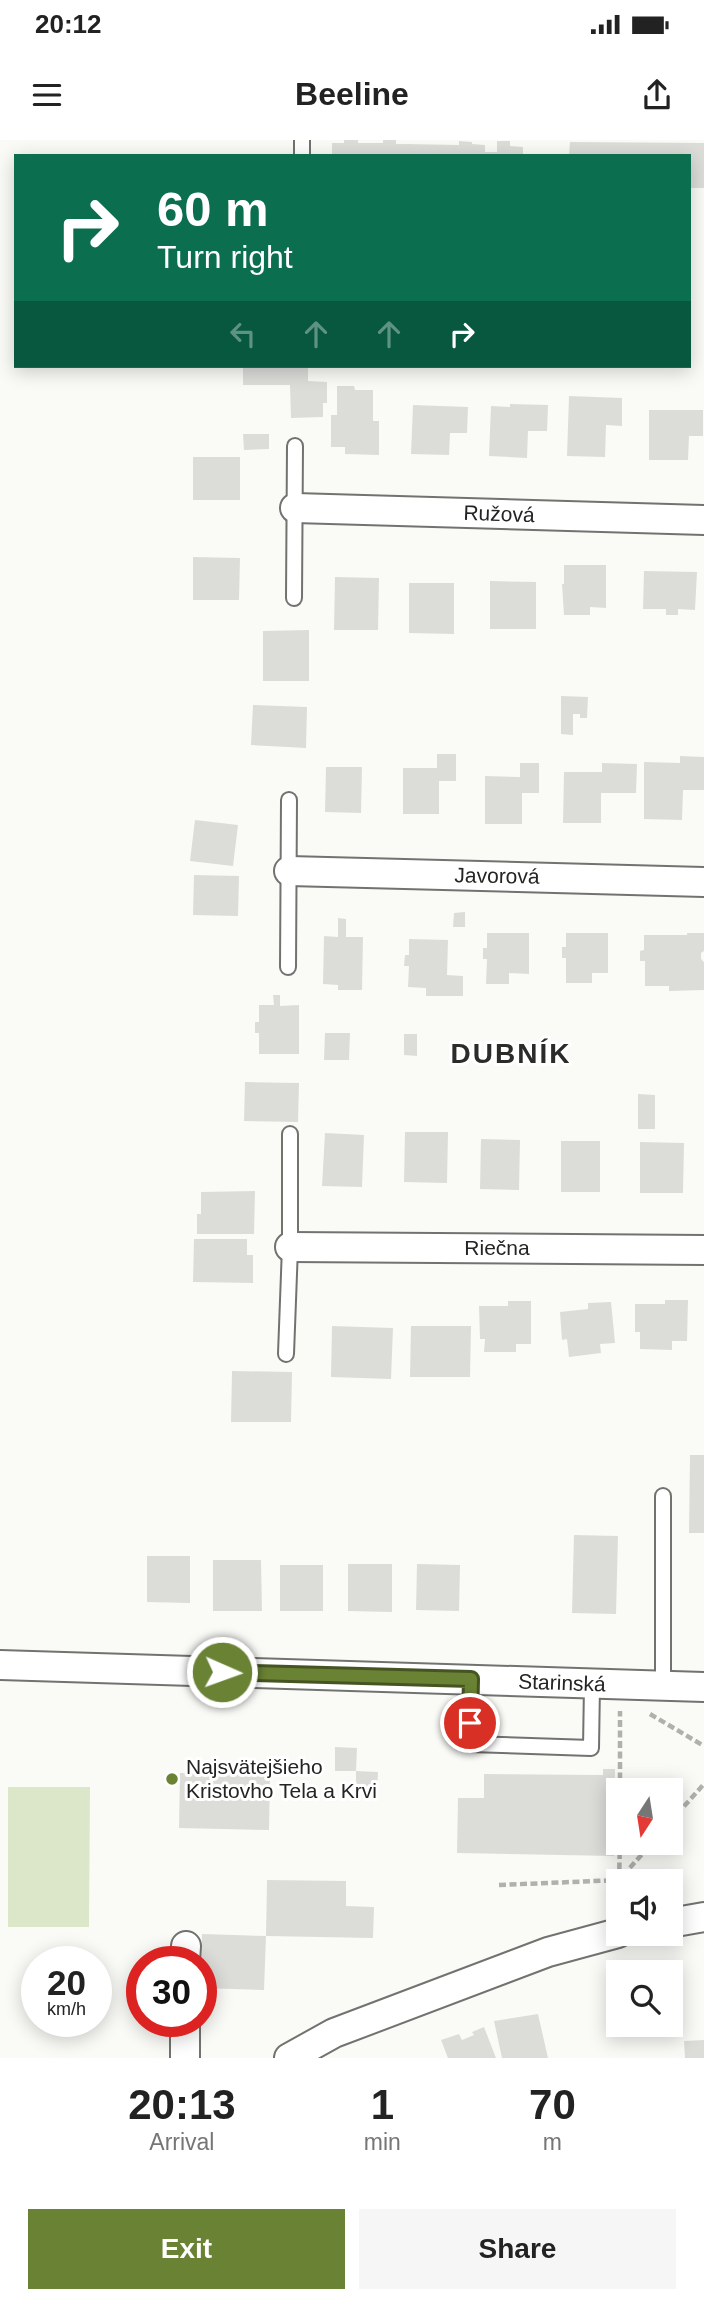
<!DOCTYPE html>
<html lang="en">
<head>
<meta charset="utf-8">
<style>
	body { margin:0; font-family:Helvetica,sans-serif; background:#f6f6f6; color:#222; height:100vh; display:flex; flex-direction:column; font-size:26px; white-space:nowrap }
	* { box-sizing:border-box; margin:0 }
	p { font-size:23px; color:#767676 }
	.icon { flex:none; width:38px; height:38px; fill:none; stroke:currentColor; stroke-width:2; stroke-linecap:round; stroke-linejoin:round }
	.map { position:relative; height:1918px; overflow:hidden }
	.drawer { display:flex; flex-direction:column; background:#fff; flex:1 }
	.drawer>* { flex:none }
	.hud { position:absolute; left:14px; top:14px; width:677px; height:214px; border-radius:0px; box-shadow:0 4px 18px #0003; background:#0b6e4f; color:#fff; overflow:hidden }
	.needle { width:46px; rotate:192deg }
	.controls { position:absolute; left:606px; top:1638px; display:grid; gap:14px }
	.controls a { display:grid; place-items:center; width:77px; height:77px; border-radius:0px; background:#fff; box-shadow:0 4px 18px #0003; font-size:35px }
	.speed { position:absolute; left:21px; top:1806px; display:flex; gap:14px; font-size:35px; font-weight:700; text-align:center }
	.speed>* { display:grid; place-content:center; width:91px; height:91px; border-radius:50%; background:#fff; box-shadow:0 4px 18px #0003; line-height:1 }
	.speed small { font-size:18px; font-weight:400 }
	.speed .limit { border:10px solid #d22; background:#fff; color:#111 }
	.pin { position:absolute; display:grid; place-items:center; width:60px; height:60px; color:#fff; margin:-30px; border:4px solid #fff; border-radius:50%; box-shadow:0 2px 7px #0007 }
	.me { position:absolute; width:77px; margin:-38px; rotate:92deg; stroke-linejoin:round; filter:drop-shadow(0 0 5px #0008) }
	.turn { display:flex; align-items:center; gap:24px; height:147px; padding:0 28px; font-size:32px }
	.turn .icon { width:91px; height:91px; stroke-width:2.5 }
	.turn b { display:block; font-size:49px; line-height:60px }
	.lanes { display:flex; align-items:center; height:66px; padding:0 28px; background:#0003; justify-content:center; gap:35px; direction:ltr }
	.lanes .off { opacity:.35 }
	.eta { display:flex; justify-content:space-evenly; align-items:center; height:119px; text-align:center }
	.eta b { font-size:42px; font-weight:700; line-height:49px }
	.cta { display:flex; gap:14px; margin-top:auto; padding:14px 28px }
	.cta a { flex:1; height:80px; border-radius:0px; background:#6a8234; color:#fff; font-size:28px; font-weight:700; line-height:80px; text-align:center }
	.cta a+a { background:#f6f6f6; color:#222 }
	.status { display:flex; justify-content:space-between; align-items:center; height:49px; padding:0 35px; background:#fff; direction:ltr }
	.status svg { height:19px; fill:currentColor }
	header { display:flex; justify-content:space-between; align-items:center; height:91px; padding:0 28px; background:#fff; font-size:32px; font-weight:700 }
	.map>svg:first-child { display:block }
</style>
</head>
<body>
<div class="status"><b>20:12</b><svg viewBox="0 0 49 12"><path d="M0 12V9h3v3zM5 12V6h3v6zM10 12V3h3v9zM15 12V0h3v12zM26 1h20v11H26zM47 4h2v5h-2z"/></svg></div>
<header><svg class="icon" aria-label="menu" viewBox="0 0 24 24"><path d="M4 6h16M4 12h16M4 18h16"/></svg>Beeline<svg class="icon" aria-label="share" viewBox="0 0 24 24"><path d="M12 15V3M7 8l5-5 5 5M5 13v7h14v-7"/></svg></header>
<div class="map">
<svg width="704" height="1918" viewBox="0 0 704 1918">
	<rect width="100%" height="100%" fill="#fafbf7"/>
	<path fill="#dbe7c8" d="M8,1647H90L89,1787H8Z"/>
	<path fill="#dcddd9" d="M344,0H358V3H383V0H396V4H408L459,5V1L472,2V4L485,5V12H497V1H510V6L523,7V16H332V3H344Z
		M570,2L704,3V48H690V16H569Z
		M243,226H308V241L327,242V263H323V277L291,278L290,245H243Z
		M337,246H354L355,250H373V281H379V315L345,314V307H331V275H337Z
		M569,256L622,258V286L606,285L605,317L567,316Z
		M510,264L548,265L547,291H528L527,318L489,316L491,266L510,267Z
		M413,265L468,267L467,293H450L449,315L411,314Z
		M649,270H703V296H689L688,320H649Z
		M243,294H269V309L244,310Z
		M193,317H240V360H193Z
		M193,417L240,418L239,460H193Z
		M564,425H606V468L590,467V475H564L562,444H564Z
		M644,431L697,432L695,470L678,469V475H666V469H643Z
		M335,437L379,438L378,490H334Z
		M490,441L536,442V489H490Z
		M409,443H454V494L409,493Z
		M309,490V541H263V491Z
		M561,556L588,557L587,578H580V574H573V595L561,594Z
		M253,565L307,567L306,608L251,605Z
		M437,614H456V641H439V674H403V628H437Z
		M680,616L704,617V650H683L682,680L644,679V622L680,623Z
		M520,623H539V653H522V684H485V636L520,637Z
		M602,623L637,624L636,653H601V683H563L564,632H602Z
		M326,627H362L361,673L325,672Z
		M195,680L238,685L233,726L190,721Z
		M194,735L239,736L238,776L193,775Z
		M465,772V787H453L454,773Z
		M338,778L346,779V797H363L362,850H338V845L323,844L324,796L338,797Z
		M487,793H529V834L509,833V844H486L487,819H483V808H487Z
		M566,793H608V833H592V843H566V818H562V807H566Z
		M687,793H704V811L701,813V819L704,822V850L669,851V846H645V821H640V811L644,810V795H687Z
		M409,799L448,800L447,835L463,836V856H426V848L408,847L409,826H404L405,815H409Z
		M273,855H280V866L299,865V914H259V893H255V882H259V865H274Z
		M325,893H350L349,920H324Z
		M404,894H417V916L404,915Z
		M245,942L299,943L298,982L244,981Z
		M638,954L655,955V989H638Z
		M405,992H448L447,1043L404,1042Z
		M325,993L364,995L362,1047L322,1046Z
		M481,999L520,1000L519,1050L480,1049Z
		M561,1001H600V1052H561Z
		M640,1002L684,1003L683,1053H640Z
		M255,1051L254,1094H197V1074H201V1052Z
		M194,1099H247V1115H253V1143L193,1142Z
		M665,1160H688L687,1201H672V1210L640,1209V1192H635V1164H665Z
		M508,1161H531V1204H516V1212H484L485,1199H480L479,1166H508Z
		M611,1162L615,1203L600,1204L601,1213L569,1217L567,1199L562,1200L560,1172L588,1169V1163Z
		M332,1186L393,1188L391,1239L331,1237Z
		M411,1186H471L470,1237H410Z
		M232,1231L292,1232L291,1282H231Z
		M690,1315H704V1393H689Z
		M574,1395L618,1396L616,1474L572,1473Z
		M147,1416H190V1463L147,1462Z
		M213,1420H261L262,1471H213Z
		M348,1424H392V1472L348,1471Z
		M417,1424L460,1425L459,1471L416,1470Z
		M280,1425H323V1471H280Z
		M335,1607L357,1608L356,1631L378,1632L377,1656L356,1655V1631H335Z
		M603,1629H615L614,1716L457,1713L458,1658H484V1634L603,1635Z
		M180,1633L270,1635L269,1690L179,1688Z
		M267,1740L346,1741V1766L374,1767L373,1798L266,1796Z
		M202,1794L266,1796L264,1850L201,1848Z
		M538,1874L548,1918H502L494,1881Z
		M484,1887L496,1918H448L441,1900L459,1894L462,1900L474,1895L472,1892Z
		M704,1900V1918H685L684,1901Z"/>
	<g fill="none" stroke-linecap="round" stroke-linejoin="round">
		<defs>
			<path id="lane" d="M302,0V16
				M294,458L295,306
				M288,827L289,660
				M286,1214L290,1107V994
				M663,1356V1546
				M471,1539L470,1604L591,1608L592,1545"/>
			<path id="street" d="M295,368L704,380
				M289,731L704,742
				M290,1107L704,1110
				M0,1525L704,1547
				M670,1783L704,1777
				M185,1822L186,1806
				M185,1918V1881
				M289,1918L334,1893L548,1812L618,1793"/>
		</defs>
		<use href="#lane" stroke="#71736f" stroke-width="18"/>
		<use href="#street" stroke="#71736f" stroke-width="32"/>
		<path stroke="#b0b0ad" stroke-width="4.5" stroke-dasharray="7 3.5" stroke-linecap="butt" d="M650,1574L704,1606
			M620,1650V1571
			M670,1682L704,1644
			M619,1740L620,1703
			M499,1745L619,1740L652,1703"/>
		<use href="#lane" stroke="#fff" stroke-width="14"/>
		<use href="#street" stroke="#fff" stroke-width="28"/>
	</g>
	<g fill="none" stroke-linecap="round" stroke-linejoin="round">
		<defs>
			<path id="route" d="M222,1532L471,1539L470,1583"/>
		</defs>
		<use href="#route" stroke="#455422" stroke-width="18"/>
		<use href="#route" stroke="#6a8234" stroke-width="12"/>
	</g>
	<circle fill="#6a8234" stroke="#fff" stroke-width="2.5" cx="172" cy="1639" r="7"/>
	<g text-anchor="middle" stroke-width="6" stroke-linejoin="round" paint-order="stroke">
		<g font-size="21" fill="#242423" stroke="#fff">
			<text transform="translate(499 374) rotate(2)" y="7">Ružová</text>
			<text transform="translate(497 736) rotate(1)" y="7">Javorová</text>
			<text x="497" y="1115">Riečna</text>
			<text transform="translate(562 1543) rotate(2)" y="7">Starinská</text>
		</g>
		<g font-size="21" fill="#242423" stroke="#fff" text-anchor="start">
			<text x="186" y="1634">Najsvätejšieho<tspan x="186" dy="24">Kristovho Tela a Krvi</tspan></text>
		</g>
		<g font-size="28" font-weight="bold" letter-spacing="2" fill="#2b2c2a" stroke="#fff">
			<text x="511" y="923">DUBNÍK</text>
		</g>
	</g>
</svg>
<div class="controls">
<a><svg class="needle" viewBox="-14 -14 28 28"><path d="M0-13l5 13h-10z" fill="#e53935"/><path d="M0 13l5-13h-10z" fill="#767676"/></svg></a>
<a><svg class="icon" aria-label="sound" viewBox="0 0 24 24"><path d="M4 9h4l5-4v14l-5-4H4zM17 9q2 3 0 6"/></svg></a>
<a><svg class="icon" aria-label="search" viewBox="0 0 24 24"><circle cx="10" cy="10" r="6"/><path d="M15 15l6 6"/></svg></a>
</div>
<div class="speed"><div>20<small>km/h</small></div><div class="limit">30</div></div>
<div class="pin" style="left:470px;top:1583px;background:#d93025"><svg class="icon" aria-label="arrive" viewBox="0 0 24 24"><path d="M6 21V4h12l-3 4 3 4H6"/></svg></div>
<svg class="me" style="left:222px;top:1532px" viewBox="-20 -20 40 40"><circle r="17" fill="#6a8234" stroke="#fff" stroke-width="3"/><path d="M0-11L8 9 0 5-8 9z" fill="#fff"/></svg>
<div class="hud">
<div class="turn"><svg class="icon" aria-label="right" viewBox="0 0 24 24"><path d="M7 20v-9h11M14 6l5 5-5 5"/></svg><div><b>60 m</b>Turn right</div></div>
<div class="lanes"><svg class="icon off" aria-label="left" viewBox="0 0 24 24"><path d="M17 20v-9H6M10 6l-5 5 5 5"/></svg><svg class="icon off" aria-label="ahead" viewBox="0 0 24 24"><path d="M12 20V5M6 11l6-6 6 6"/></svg><svg class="icon off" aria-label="ahead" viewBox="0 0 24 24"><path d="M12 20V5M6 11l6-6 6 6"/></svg><svg class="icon" aria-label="right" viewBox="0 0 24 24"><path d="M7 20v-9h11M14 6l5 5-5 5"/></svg></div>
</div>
</div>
<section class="drawer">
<div class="eta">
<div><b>20:13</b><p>Arrival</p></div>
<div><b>1</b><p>min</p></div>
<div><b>70</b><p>m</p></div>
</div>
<div class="cta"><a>Exit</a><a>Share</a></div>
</section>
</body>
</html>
